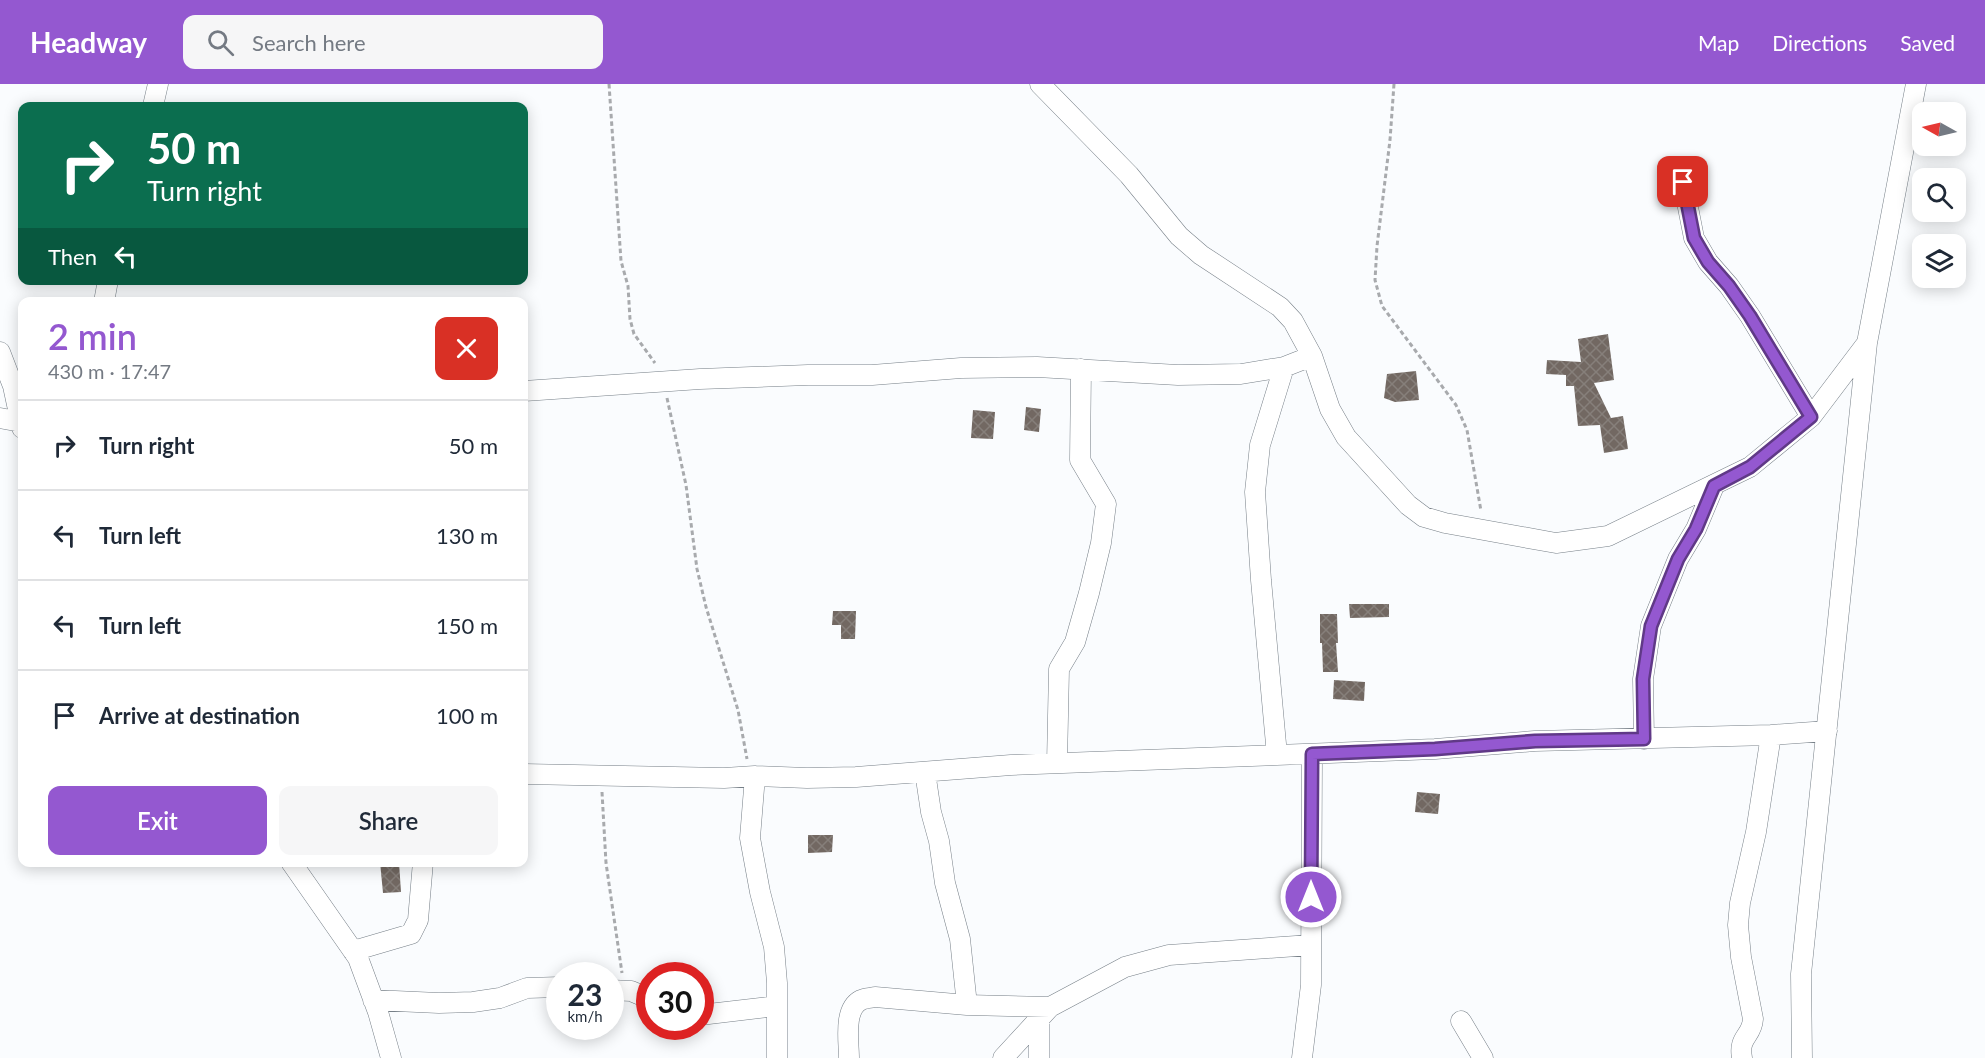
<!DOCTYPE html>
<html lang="en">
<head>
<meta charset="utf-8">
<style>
	body { margin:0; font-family:Lato,sans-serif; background:#f6f6f7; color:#1f2937; height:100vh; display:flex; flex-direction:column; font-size:22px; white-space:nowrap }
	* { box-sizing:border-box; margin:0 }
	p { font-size:20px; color:#747a83 }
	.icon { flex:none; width:33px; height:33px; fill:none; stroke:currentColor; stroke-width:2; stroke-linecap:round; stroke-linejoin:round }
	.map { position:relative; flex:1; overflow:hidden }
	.details { position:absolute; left:18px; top:213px; width:510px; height:570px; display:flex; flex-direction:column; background:#fff; border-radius:12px; box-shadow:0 3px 15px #0003 }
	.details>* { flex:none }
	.hud { position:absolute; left:18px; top:18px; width:510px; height:183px; border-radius:12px; box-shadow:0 3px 15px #0003; background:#0b6e4f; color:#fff; overflow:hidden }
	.needle { width:39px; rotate:278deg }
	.tools { position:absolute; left:1912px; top:18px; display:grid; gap:12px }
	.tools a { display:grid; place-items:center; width:54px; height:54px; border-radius:12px; background:#fff; box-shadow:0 3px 15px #0003; font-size:30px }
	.speed { position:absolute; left:546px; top:878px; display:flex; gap:12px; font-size:30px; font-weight:700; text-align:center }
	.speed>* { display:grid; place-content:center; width:78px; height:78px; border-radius:50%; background:#fff; box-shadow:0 3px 15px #0003; line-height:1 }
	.speed small { font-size:15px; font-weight:400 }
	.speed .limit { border:9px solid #d22; background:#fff; color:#111 }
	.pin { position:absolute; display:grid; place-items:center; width:51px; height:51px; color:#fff; margin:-26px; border-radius:12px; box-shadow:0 3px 9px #0006 }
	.me { position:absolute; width:66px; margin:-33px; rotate:0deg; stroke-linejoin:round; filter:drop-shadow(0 0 4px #0008) }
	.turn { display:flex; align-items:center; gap:21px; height:126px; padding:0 30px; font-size:27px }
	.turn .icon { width:78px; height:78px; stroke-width:2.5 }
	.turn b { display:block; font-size:42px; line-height:51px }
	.then { display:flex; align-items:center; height:57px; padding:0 30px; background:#0003; gap:12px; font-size:22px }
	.round { display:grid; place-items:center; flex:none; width:63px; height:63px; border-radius:12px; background:#f6f6f7 }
	.head { display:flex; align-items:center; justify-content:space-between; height:102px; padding:0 30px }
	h1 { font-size:36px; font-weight:600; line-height:45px; color:#9458d0 }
	.action { display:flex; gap:12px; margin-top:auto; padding:12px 30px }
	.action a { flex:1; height:69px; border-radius:12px; background:#9458d0; color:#fff; font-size:24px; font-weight:600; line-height:69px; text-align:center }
	.action a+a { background:#f6f6f7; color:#1f2937 }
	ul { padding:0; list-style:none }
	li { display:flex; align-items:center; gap:18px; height:90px; padding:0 30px; border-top:2px solid #e0e1e3 }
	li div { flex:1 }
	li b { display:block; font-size:22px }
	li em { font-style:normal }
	header { display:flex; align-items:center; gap:36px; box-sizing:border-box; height:84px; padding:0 30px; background:#9458d0; color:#fff }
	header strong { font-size:28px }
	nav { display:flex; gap:33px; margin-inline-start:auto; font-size:21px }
	.search { width:420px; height:54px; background:#f6f6f7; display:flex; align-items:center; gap:15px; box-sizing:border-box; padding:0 21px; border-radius:12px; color:#747a83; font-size:22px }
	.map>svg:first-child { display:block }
</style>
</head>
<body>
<header>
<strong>Headway</strong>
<div class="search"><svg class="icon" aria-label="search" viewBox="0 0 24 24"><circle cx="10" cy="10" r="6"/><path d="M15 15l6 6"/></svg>Search here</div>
<nav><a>Map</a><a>Directions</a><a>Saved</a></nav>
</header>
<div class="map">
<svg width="1985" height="974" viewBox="0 0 1985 974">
	<defs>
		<pattern id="building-cross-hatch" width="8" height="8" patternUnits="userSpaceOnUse" patternTransform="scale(1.5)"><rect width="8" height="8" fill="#726862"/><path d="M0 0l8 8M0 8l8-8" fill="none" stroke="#867f7a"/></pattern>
	</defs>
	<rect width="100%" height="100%" fill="#fafcfe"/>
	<path fill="url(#building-cross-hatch)" d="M1608,250L1614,296L1594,299L1611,334L1623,332L1628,365L1604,369L1600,341L1578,342L1574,302H1566V291L1546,290L1547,276L1581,278L1578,255Z
		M1416,287L1419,316L1395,318L1384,314L1387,290Z
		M1026,323L1041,325L1039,348L1024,346Z
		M973,326L995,328L993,355L971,354Z
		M1349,520H1389V533L1350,534Z
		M833,527H856L855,555H841V541H832Z
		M1320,530H1337L1338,559H1336L1338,588H1323L1322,559H1320Z
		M1334,596L1365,598L1364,617L1333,615Z
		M1417,708L1440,710L1438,730L1415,728Z
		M808,751H833L832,768L808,769Z
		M380,778H399L401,808L383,809Z"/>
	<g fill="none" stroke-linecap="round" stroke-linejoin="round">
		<defs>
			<path id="minor" d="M1040,0L1129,91L1179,152L1201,171L1280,223L1293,237L1312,272L1330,325L1346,353L1408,421L1424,433L1445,439L1556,459L1608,452L1750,383L1811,333L1867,259
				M153,22L158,0
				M1683,98L1694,154L1708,178L1729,202L1750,232L1811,333
				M104,218L108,196
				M0,268L13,302L22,344
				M524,307L700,295L808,291H872L961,284L1037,283L1178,291L1241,290L1284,283L1312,272
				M0,334L21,338
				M1644,655L1643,595L1651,542L1678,475L1696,445L1714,402
				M1277,671L1261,496L1255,408L1260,361L1284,283
				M1057,679L1059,585L1075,558L1089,509L1101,459L1106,420L1080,376L1081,285
				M925,688L931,728L939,757L945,799L960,855L967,921
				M524,690L724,694L755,692L807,694L856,693L1011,681L1435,665L1535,657L1771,651L1827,647
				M755,692L750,754L760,808L774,863L777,899V974
				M291,778L358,874L378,928L391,974
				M353,867L411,850L418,836L423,778
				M610,906L631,907L650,915
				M373,916L439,919L473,918L500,914L527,904L560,903
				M700,931L777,922
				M1461,937L1483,974
				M849,974C849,958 843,925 861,916C865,914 871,914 875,913L967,921L1050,923
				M1003,974L1050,923L1125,883L1169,871L1311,861
				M1039,974V935
				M1302,974L1311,901L1312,670
				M1742,974C1738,952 1752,953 1753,935L1741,873L1738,841L1740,819L1756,748L1771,651
				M1802,974L1801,890L1867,259L1916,0"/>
		</defs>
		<use href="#minor" stroke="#767f87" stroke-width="21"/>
		<path stroke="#a8aaad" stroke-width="3" stroke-dasharray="4.5 3" stroke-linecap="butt" d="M609,0L621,177L628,202L630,235L634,250L655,279
			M1394,0L1390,56L1377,162L1375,196L1382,222L1456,321L1467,346L1481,427
			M667,314L686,401L697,485L706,523L738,626L747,675
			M602,708L606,779L622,889"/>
		<use href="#minor" stroke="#fff" stroke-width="20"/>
	</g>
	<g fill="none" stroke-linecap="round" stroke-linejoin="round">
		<defs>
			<path id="route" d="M1311,813L1312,670L1435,665L1535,657L1644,655L1643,595L1651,542L1678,475L1696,445L1714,402L1750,383L1811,333L1750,232L1729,202L1708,178L1694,154L1683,98"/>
		</defs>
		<use href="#route" stroke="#603987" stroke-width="15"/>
		<use href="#route" stroke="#9458d0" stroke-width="10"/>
	</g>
</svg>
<div class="tools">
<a><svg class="needle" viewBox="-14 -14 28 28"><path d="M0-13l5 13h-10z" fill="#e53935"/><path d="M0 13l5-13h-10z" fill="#747a83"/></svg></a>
<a><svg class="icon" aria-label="search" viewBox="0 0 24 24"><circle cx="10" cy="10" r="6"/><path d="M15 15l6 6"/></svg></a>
<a><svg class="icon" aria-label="layers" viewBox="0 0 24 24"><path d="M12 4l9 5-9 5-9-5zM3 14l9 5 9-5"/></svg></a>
</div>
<div class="speed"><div>23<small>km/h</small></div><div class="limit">30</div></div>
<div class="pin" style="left:1683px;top:98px;background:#d93025"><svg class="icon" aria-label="arrive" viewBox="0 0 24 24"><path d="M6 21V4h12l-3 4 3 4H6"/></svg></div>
<svg class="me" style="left:1311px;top:813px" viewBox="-20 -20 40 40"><circle r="17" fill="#9458d0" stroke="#fff" stroke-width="3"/><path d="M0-11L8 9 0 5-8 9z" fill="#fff"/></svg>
<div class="hud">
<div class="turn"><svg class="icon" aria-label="right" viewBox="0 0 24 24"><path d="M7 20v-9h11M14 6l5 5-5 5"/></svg><div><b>50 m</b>Turn right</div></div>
<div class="then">Then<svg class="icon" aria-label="left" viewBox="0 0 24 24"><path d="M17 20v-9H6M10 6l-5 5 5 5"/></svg></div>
</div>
<section class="details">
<div class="head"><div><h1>2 min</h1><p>430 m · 17:47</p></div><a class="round" style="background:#d93025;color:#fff"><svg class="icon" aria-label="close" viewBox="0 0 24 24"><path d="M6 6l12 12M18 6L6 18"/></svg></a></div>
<ul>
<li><svg class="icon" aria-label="right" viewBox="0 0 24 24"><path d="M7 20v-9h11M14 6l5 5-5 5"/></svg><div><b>Turn right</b></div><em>50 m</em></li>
<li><svg class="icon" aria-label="left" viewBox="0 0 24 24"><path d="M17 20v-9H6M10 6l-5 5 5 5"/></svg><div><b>Turn left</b></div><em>130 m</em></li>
<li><svg class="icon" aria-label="left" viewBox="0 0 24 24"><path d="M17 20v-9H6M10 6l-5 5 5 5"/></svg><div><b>Turn left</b></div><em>150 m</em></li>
<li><svg class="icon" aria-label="arrive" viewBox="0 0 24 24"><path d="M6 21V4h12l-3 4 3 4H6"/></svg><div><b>Arrive at destination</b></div><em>100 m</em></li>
</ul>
<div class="action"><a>Exit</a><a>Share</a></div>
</section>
</div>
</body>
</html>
